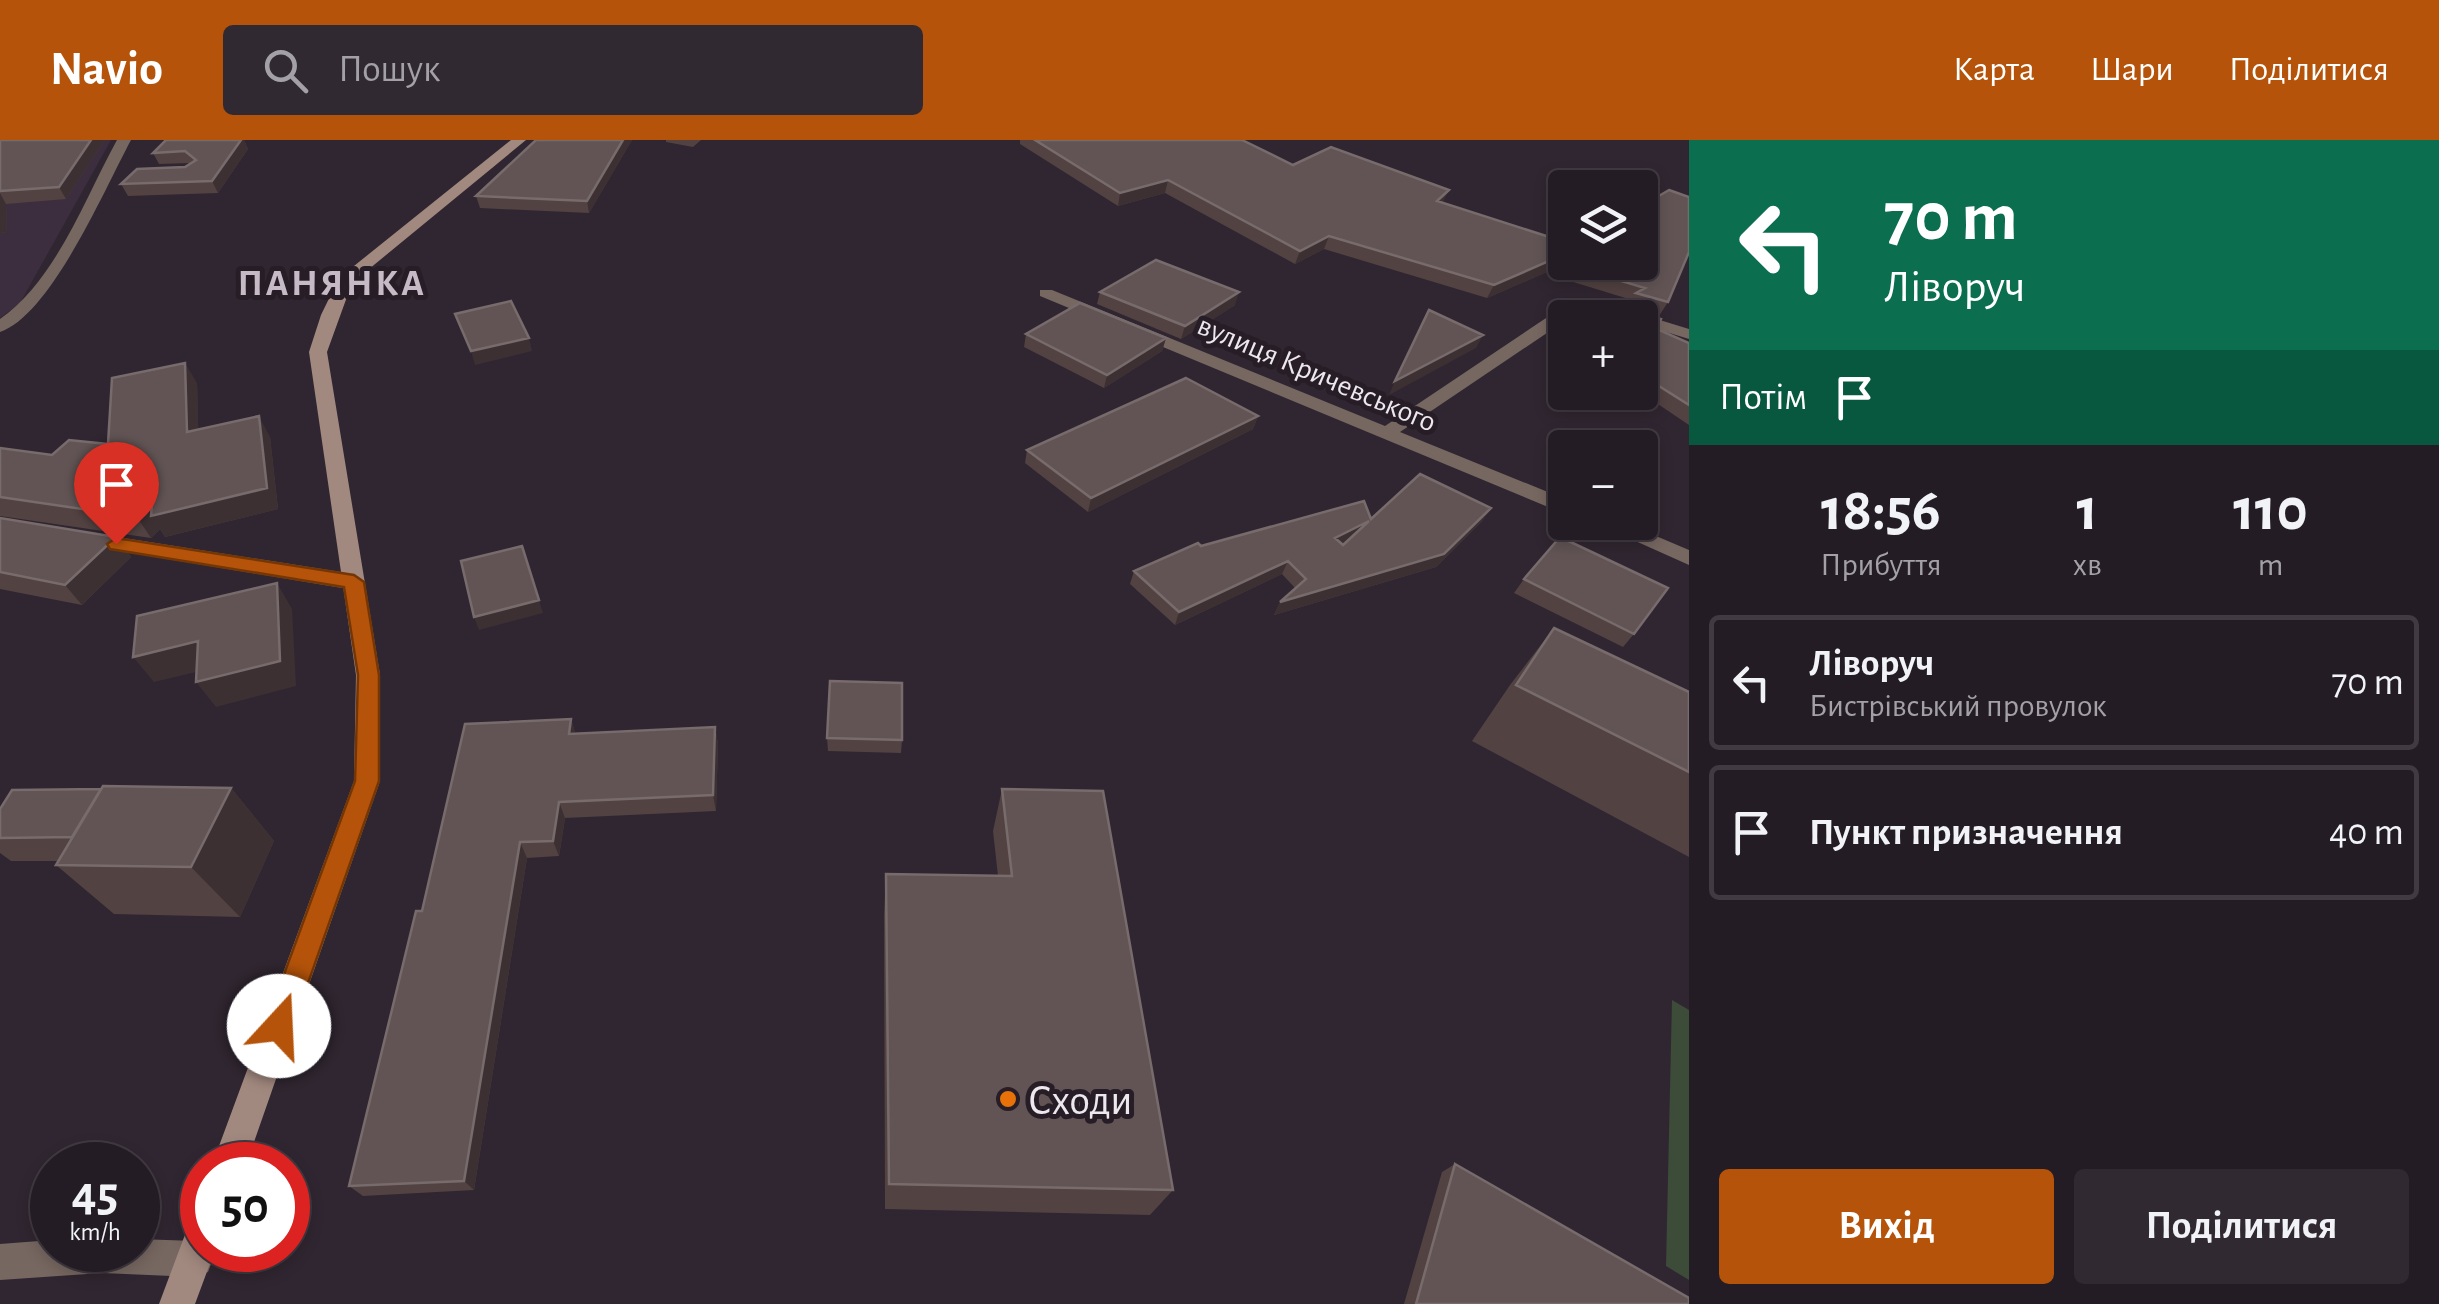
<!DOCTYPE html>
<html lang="uk">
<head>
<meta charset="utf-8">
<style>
	body { margin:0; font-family:"Alegreya Sans",sans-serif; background:#302932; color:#f1f3f6; height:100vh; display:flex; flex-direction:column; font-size:38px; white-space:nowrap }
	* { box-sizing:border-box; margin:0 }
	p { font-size:32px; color:#a3a1a7 }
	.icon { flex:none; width:55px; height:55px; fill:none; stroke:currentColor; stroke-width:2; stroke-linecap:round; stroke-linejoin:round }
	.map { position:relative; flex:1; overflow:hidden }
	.side { display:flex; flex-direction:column; background:#241c25; width:750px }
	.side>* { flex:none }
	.hud { background:#0b6e4f; color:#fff; overflow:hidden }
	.fabs { position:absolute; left:1548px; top:30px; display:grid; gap:20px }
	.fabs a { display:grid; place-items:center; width:110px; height:110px; border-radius:10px; background:#241c25; box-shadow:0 5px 15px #0003,0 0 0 2px #413a42; font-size:50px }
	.speed { position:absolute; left:30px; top:1002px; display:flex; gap:20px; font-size:50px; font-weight:700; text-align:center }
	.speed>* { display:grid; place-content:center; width:130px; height:130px; border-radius:50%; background:#241c25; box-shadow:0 5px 15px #0003,0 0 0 2px #413a42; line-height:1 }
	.speed small { font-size:25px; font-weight:400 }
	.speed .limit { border:15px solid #d22; background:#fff; color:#111 }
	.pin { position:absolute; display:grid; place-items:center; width:85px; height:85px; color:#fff; margin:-102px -42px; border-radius:50% 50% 50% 0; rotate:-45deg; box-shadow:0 0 10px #0007 }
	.pin .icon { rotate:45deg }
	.me { position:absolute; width:110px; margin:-55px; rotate:20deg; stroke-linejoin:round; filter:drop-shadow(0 0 8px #0008) }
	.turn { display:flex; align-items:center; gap:35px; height:210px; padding:0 30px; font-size:45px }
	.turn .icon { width:130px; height:130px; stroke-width:2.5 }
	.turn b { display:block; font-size:70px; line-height:85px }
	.then { display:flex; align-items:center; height:95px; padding:0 30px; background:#0003; gap:20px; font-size:38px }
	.eta { display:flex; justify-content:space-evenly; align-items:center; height:170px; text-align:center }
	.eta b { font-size:60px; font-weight:700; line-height:70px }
	.cta { display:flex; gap:20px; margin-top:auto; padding:20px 30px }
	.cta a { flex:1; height:115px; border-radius:10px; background:#b45309; color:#fff; font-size:40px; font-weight:700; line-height:115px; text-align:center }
	.cta a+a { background:#302932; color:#f1f3f6 }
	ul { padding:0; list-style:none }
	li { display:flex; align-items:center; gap:30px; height:135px; margin:0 20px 15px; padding:0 10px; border:5px solid #413a42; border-radius:10px }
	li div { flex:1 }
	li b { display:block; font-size:38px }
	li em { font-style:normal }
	header { display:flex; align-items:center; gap:60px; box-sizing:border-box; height:140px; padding:0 50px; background:#b45309; color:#fff }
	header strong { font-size:48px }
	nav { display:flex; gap:55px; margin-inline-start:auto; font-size:35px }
	.search { width:700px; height:90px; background:#302932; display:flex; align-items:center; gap:25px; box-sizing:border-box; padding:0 35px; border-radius:10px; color:#a3a1a7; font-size:38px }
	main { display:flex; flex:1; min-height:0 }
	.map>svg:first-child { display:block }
</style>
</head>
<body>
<header>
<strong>Navio</strong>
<div class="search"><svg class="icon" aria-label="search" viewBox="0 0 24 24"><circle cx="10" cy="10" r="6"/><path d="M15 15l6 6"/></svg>Пошук</div>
<nav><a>Карта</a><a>Шари</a><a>Поділитися</a></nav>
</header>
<main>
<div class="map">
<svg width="1689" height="1164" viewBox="0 0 1689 1164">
	<rect width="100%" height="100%" fill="#302631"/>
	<path fill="#3c2e3e" d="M0,0H111L20,163L0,178Z"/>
	<path fill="#3c4c38" d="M1672,860L1689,870V1140L1666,1126Z"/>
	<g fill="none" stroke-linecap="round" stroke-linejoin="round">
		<path fill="#776761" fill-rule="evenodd" d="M117,0H131C105,48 51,175 0,192V179C56,140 85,58 117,0Z"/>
		<path fill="#776761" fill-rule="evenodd" d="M1040,150H1052L1385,286L1576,158H1588L1689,189V199L1640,184V178H1615L1584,168L1400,292L1565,359V374L1040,156Z
			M1593,382H1623L1689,410V425Z
			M92,393L354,434L365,442L354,450L84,405L81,400L84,395Z
			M138,1099L195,1101L202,1104V1110H209L213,1119L208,1132L195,1137L102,1133L0,1140V1104L52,1100V1110H138Z"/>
		<path fill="#a2897f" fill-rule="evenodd" d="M511,0H526L352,143L327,212L380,535V641L246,1025H212L354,641L356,535L309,212L321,175L339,138Z
			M202,1079V1110H215L195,1164H159L189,1084Z"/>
	</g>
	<path fill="#524241" d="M0,0H105L66,59L6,64L7,92L0,93Z
		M166,0H244L248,9L218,53L128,56L121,44L185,27L191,23L159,24L153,13Z
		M536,0H632L589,73L480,68L476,56Z
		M666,0H701L693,7L666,2Z
		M1020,0H1242L1293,25L1443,63L1565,102L1640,122L1668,162L1659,176L1646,172L1657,189L1689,203V285L1640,252V178L1633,168L1628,166L1632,160L1547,134L1549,131L1487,158L1324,109L1295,124L1165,53L1118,66L1020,4Z
		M1100,152L1235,165L1181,199L1097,164Z
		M1026,194L1166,198L1162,211L1104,248L1024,207Z
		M197,243L198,289L270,297L278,369L165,397L160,389L151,398L0,376V308L52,315L108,304Z
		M1258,276L1253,289L1088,372L1025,323L1027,310Z
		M1491,368L1482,381L1436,427L1274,475L1280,462L1295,448L1282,434L1175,485L1130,444L1134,431L1201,406L1371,379Z
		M0,378L116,397L131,417L82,465L0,449Z
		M1524,439L1634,494L1623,507L1514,453Z
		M1554,488L1689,552V717L1472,601L1510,545Z
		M571,579L575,593L715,587L718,604L716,671L565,678L559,716L527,718L474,1050L363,1056L349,1046L422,771Z
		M827,598L902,600L901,613L828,611Z
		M231,648L274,701L240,777L114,774L56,725L58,721H11L0,713V669Z
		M1002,649L1173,1050L1150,1075L885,1069L884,774L886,734L998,736L993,691Z
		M1455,1024L1689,1164H1404L1442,1032Z"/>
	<path fill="#3d3033" d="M91,0H105L66,59L59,47Z
		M241,0H244L248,9L218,53L212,41Z
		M623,0H632L589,73L587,61Z
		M1168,40L1165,53L1118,66L1120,53Z
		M1449,50L1443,62L1437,61Z
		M0,53L6,64L7,92L0,93Z
		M1329,96L1324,109L1295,124L1300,111Z
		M1565,114L1555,121L1549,131L1487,158L1494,145Z
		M1239,152L1235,165L1181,199L1185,186Z
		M1483,195L1476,208L1389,255L1395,241Z
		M529,198L532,211L475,225L471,211Z
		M1166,198L1162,211L1104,248L1107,235Z
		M185,223L197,243L199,312L187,292Z
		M259,276L270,297L278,369L165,397L160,389L151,398L137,377Z
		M1258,276L1253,289L1088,372L1091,358Z
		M1491,368L1482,381L1436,427L1274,475L1280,462Z
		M1369,381L1362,395L1329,411L1335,398Z
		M116,397L131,417L82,465L65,445Z
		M522,406L543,473L479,490L474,477Z
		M1288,421L1282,434L1175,485L1179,472Z
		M277,443L292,469L296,546L216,567L196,542Z
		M198,501L217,527L154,542L133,517Z
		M571,579L576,596L569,594Z
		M715,587L718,604L716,671L713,655Z
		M231,648L274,701L240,777L191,727Z
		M559,662L565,678L559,716L553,701Z
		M520,702L527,718L474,1050L464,1041Z"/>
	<path fill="#625454" stroke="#786b6c" stroke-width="2.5" fill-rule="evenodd" d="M0,0H91L59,47L0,51Z
		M166,0H241L212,41L121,44L137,29L185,27L196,20L185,11L153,13Z
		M536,0H623L587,61L476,56Z
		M1035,0H1242L1293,25L1331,7L1449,50L1437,61L1565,102V114L1494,145L1329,96L1300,111L1168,40L1120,53Z
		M1669,50L1689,57V112L1668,162L1636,153L1645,148L1555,121L1565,114V122H1640V67Z
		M1156,120L1239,152L1185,186L1100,152Z
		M511,161L529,198L471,211L455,174Z
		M1080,163L1166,198L1107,235L1026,194Z
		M1615,167L1645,169L1647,175L1661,179L1657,189L1689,203V265L1640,234V178H1598Z
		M1429,170L1483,195L1395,241Z
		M185,223L187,292L259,276L267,348L151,376L152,363L137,377L0,357V308L52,315L69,300L108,304L112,238Z
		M1186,238L1258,276L1091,358L1027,310Z
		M1420,334L1491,368L1444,414L1280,462L1306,439L1288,421L1179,472L1134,431L1198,403L1201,406L1364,361L1371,379ZM1369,381L1343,405L1335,398Z
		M0,378L116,397L65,445L0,432Z
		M1560,397L1668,448L1634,494L1524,439Z
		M522,406L539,460L474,477L461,421Z
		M277,443L280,521L196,542L198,501L133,517L137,476Z
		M1554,488L1689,552V632L1516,545Z
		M830,541L902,543V600L827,598Z
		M571,579L569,594L715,587L713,655L559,662L553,701L520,702L464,1041L349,1046L416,771H422L465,584Z
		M103,646L231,648L191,727L56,725Z
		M101,649L72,697L0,698V669L12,650Z
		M1002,649L1103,651L1173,1050L889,1044L886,734L1012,736Z
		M1455,1024L1689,1158V1164H1416Z"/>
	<path fill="#b45309" stroke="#753606" stroke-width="2.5" d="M116,398L354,435L364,442L379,535V641L293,886L289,895L279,899L269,895L265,886L355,641L358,535L344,447L110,409L107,404Z"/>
	<circle fill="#e8710a" stroke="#261d27" stroke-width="4" cx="1008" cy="959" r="10"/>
	<g text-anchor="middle" stroke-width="10" stroke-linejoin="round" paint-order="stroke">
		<g font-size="30" fill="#ede7ee" stroke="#261d27">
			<text transform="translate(1317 233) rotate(23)" y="10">вулиця Кричевського</text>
		</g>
		<g font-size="38" font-weight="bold" letter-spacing="2.5" fill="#c6bac7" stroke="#261d27">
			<text x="332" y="155">ПАНЯНКА</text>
		</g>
		<g font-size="42" fill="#ede7ee" stroke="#261d27" text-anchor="start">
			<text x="1028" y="974">Сходи</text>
		</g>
	</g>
</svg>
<div class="fabs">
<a><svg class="icon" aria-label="layers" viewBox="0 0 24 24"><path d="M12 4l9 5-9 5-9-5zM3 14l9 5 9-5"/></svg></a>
<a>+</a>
<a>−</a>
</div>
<div class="speed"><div>45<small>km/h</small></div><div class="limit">50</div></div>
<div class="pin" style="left:116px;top:404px;background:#d93025"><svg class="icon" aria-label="arrive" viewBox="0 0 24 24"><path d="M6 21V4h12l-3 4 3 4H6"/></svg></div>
<svg class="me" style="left:279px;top:886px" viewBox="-20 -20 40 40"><circle r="19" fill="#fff"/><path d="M0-13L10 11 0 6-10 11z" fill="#b45309"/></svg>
</div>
<section class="side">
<div class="hud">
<div class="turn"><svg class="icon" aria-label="left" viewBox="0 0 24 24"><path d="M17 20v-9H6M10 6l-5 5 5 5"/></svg><div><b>70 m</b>Ліворуч</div></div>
<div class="then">Потім<svg class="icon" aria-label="arrive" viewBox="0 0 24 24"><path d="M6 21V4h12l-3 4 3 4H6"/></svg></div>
</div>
<div class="eta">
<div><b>18:56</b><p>Прибуття</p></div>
<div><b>1</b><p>хв</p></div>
<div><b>110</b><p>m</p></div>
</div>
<ul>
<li><svg class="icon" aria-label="left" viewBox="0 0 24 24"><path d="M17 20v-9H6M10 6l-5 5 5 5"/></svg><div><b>Ліворуч</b><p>Бистрівський провулок</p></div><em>70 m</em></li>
<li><svg class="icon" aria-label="arrive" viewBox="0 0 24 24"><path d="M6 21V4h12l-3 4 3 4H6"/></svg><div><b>Пункт призначення</b></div><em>40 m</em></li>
</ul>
<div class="cta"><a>Вихід</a><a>Поділитися</a></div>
</section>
</main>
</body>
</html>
